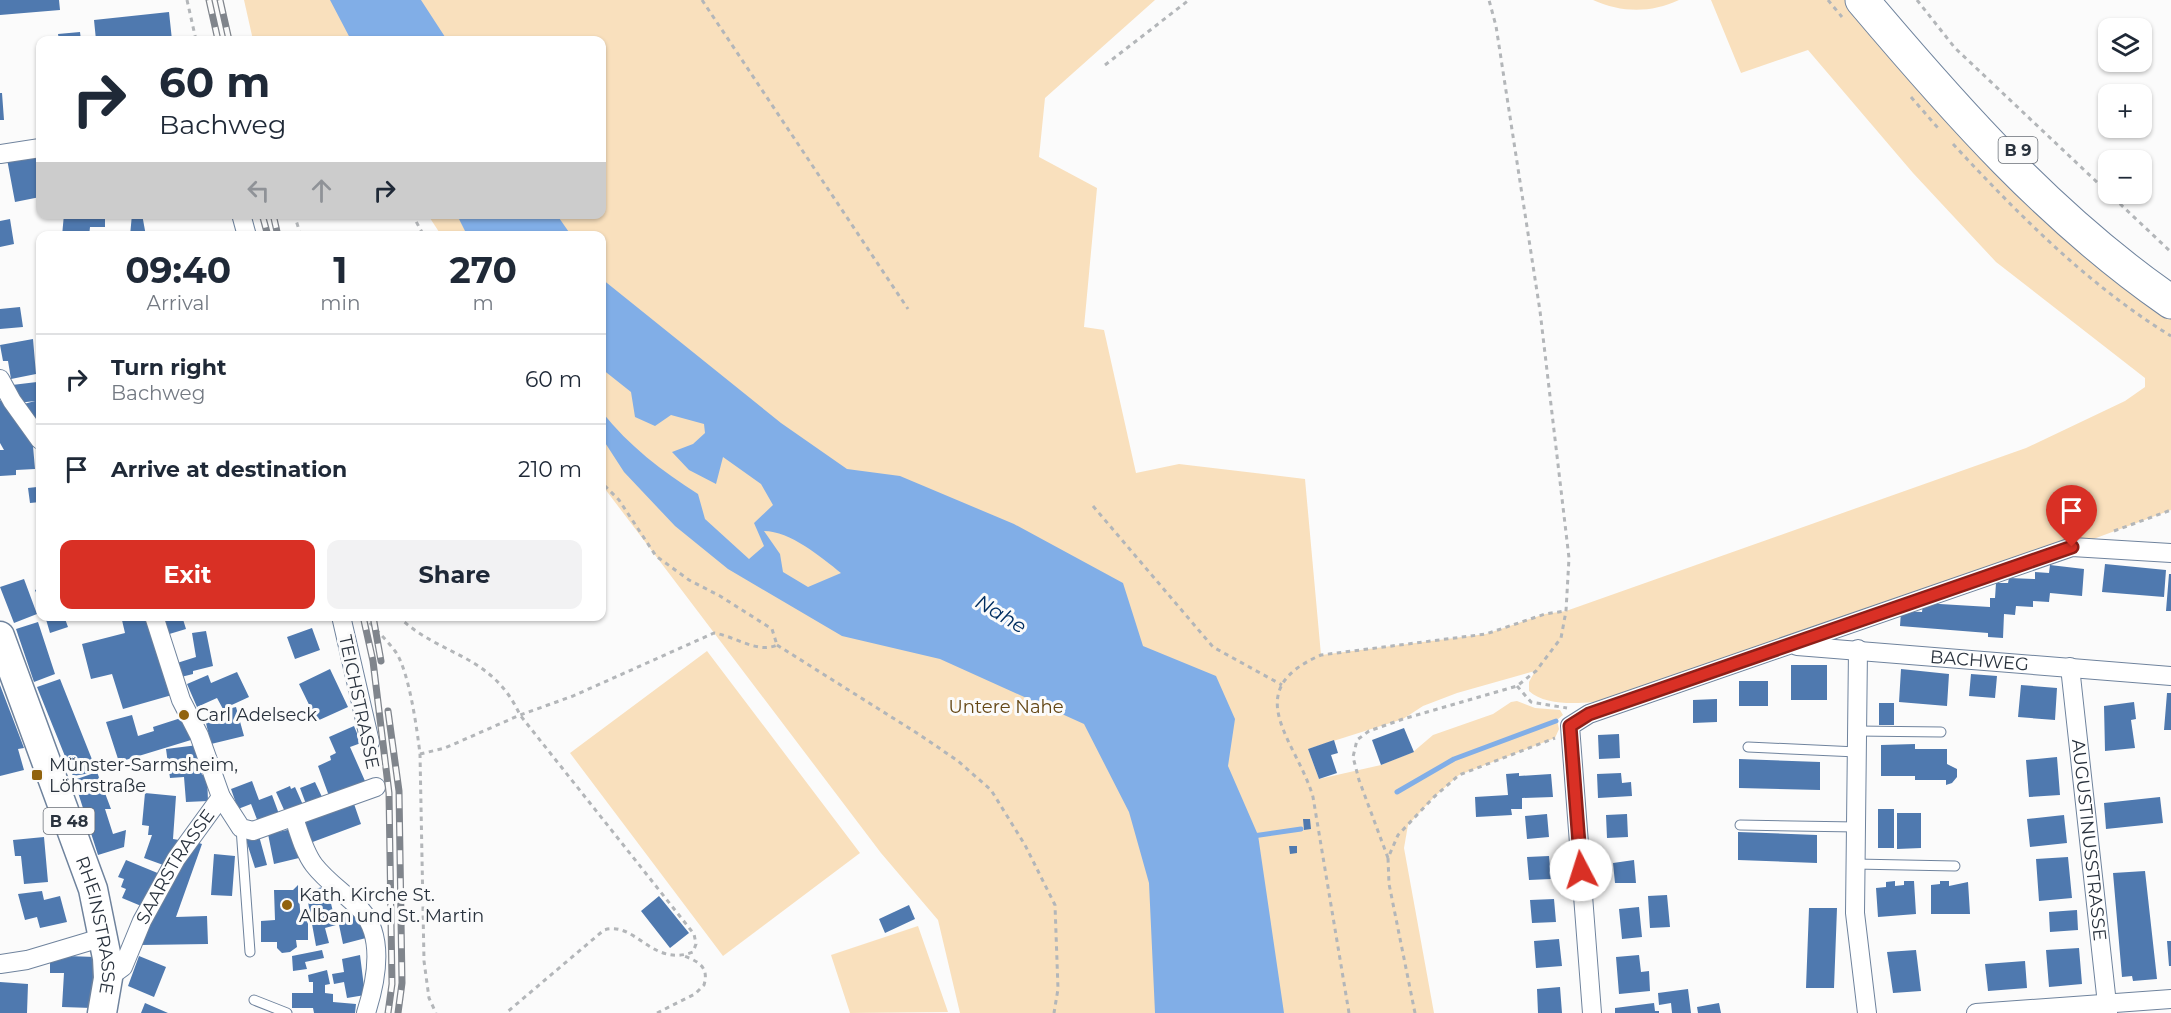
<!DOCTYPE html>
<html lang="en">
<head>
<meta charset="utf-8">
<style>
	body { margin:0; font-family:Montserrat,sans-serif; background:#f2f2f3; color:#1f2937; height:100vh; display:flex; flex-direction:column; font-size:22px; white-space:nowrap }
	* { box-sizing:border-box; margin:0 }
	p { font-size:20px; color:#747a83 }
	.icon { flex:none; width:33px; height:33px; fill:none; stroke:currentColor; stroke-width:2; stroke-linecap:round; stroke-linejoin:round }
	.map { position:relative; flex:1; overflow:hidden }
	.details { position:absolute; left:36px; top:231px; width:570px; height:390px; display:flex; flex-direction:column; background:#fff; border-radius:12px; box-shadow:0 2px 4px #0004 }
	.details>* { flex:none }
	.banner { position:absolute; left:36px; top:36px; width:570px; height:183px; border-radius:12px; box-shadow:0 2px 4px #0004; background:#fff; color:#1f2937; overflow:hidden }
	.buttons { position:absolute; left:2098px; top:18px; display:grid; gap:12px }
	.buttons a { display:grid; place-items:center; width:54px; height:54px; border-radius:12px; background:#fff; box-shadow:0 2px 4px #0004; font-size:30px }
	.pin { position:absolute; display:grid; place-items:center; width:51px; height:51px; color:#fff; margin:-62px -26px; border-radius:50% 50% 50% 0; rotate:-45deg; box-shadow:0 0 6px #0007 }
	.pin .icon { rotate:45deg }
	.me { position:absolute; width:66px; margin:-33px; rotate:355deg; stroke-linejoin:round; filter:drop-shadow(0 0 4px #0008) }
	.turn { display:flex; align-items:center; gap:21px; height:126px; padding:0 24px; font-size:27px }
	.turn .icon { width:78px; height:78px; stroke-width:2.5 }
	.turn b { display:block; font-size:42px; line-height:51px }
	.lanes { display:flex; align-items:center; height:57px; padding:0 24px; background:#0003; justify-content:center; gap:30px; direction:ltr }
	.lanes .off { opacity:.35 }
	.eta { display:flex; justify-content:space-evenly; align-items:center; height:102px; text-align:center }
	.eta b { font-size:36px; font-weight:700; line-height:42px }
	.button { display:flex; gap:12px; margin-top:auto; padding:12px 24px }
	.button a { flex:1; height:69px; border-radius:12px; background:#d93025; color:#fff; font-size:24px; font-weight:700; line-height:69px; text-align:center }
	.button a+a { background:#f2f2f3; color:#1f2937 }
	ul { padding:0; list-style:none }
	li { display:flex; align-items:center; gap:18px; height:90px; padding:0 24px; border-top:2px solid #e0e1e3 }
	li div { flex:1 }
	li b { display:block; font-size:22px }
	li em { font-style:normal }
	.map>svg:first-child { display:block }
</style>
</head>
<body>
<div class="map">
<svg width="2171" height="1013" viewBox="0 0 2171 1013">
	<rect width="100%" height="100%" fill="#fbfbfb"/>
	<path fill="#f9e0bd" d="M244,0H1155L1045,98L1039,157L1097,188L1084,327L1104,330L1136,473L1179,464L1305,479L1321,655L1486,634L1545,614L1566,611L2026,448L2125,401L2145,387V378L1996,262L1913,173L1808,50L1741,73L1711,0H1848L2171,314V510L2072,547L1610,700C1588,703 1547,708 1529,691V682L1535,671L1457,693L1423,706L1403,719L1308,749L1319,779L1381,765L1413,752L1433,735L1493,714L1511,702L1517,701L1535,708L1560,710L1563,715L1557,720L1559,729L1555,738L1459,775L1434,797L1408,825L1404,848L1434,1013H960L938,920L881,853L602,485V236L441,235L428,215L602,214V40H253Z
		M1593,0H1679C1651,13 1622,13 1593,0Z
		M707,651L860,853L723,956L570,753Z
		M918,926L948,1012L850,1013L831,955Z"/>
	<path fill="#81aee7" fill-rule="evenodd" d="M330,0H421L447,40H351Z
		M457,215H557L571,235H467Z
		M602,279L781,423L847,469L900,476L1014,524L1123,583L1143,646L1216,676L1235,719L1228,766L1258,835L1284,1013H1155L1149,883L1129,812L1084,724L940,659L842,636L728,569L675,526L624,472L602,438V412C629,446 662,471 698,494L705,519L749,559L764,546L754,523L773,505L761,484L723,457L716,484L689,470L672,452L693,444L705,433L704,424L671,415L655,426L635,417L631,392L602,369ZM764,531C790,531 821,557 841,573L808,587L783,572L780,554Z"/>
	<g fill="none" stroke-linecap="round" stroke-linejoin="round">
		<path stroke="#81aee7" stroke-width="5" d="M1397,792L1454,759L1556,721
			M1253,836L1301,829"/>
	</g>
	<path fill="#4f79af" d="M0,0H59L60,10L0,15Z
		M169,12L172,40H96L94,20Z
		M80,32L81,40H59L58,34Z
		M0,93H2L4,120H0Z
		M40,153V197L15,202L7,159Z
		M64,214H105V227H90L89,236H62Z
		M132,214H142L146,236H130Z
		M10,219L14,244L0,247V221Z
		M20,307L23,327L0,329V309Z
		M33,339L36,374L11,379L8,361H3L0,345Z
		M37,382L40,418L31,420L24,404L35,401L18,403L12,385Z
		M5,398L36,446H33L35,469L16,470V475L0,476V450H4L0,443V401Z
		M40,469V502L30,503L28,488L37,487L36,470Z
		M2105,564L2166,570L2164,597L2102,592Z
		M2050,565L2084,569L2082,596L2050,593L2049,602L2033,601V607L2016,606L2015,615L2004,614L2003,638L1988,637V633L1900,626L1901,611L1922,612L1923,603L1990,607V598H1995L1996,583H2008L2009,578L2035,579V572L2049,573Z
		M2169,574H2171V611H2166Z
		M24,579L37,614L14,623L0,587Z
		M40,588V603L35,590Z
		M45,616H64L68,627L50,633Z
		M121,616H146L172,695L123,709L112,674L91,679L82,644L125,633Z
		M161,616H182L186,629L166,635Z
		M38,622L55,674L34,682L16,629Z
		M312,628L320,650L295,659L287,637Z
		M206,631L213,666L193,671V674L181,677L177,663L196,657L192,633Z
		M1791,665H1827V700H1791Z
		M330,669L348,707L317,721L299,684Z
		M1901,669L1949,674L1947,706L1899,702Z
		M237,672L249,697L223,709L217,698L197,707L187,684L208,675L211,683Z
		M1971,674L1997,676L1995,698L1969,696Z
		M60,679L97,772L111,809H105L113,834L126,830L124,847L98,855L74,780L97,772L73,776L37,687Z
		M1739,681H1768V706H1739Z
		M0,685L24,748L18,749L24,770L0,776Z
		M2021,685L2057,688L2055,720L2018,717Z
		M2167,693H2171V730H2164Z
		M1717,699V722L1693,723V700Z
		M2134,702L2136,719L2131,720L2135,748L2105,751L2104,706Z
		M1879,703H1894V725H1879Z
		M236,707L244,736L211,744L205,719L225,714L224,710Z
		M132,715L138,736L154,731L153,727L184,717L191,740L119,762L106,722Z
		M354,726L361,743L350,747L365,781L329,796L318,766L331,760L330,756L336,753L329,737Z
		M1404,728L1414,752L1381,765L1372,740Z
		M1619,734L1620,758L1599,759L1598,735Z
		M1334,740L1338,753L1331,755L1337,773L1319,779L1308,749Z
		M1915,744V749H1947V764L1957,769V777L1952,783L1946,785V780H1915V776H1881V745Z
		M198,745L202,775H207L208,801L186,802L184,777L170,778L166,749Z
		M2057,757L2060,795L2029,797L2026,760Z
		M1739,759L1820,762V790L1739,788Z
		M1519,773V776L1551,774L1553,797L1522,798V809H1511L1512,815L1476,817L1475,797L1508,795L1506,774Z
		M1621,773L1622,783L1631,782L1632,796L1598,798L1597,774Z
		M252,781L259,800L272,795L279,814L258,822L251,804L238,809L231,789Z
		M315,782L322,797L306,804L300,788Z
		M290,786L291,789L295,787L303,805L285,812L276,792Z
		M145,793L176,796L173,839L179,840L166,866L144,858L152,835H148L149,826L142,825Z
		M2160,797L2163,823L2106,829L2104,803Z
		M353,801L361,824L310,843L301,820Z
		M1878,809H1894V848H1878Z
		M1897,813H1921V848L1897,849Z
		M1547,814L1549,837L1527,839L1525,816Z
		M1627,814L1628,837L1607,838L1606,815Z
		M2064,815L2067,843L2030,847L2027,819Z
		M1303,819H1310L1311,829L1304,830Z
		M292,829L299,858L274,864L268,834Z
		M1738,832L1817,835V863L1738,860Z
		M259,836L267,865L255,868L246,840Z
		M44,837L48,882L24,884L21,856H15L13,840Z
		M199,843L202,844L176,917L207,916L208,944L140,945L149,918L188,850Z
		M1289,846H1297V853L1290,854Z
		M214,854L235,856L232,896L211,895Z
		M1549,856L1551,879L1529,880L1527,857Z
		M2068,857L2072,898L2039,901L2036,859Z
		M126,860L160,874L146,908L122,898L126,889L121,887L124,879L118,877Z
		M1634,860L1636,883H1615L1613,863Z
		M2145,871L2157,979L2133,981L2132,976L2122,977L2113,873Z
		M1895,881V886L1904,885V881H1914L1916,914L1878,917L1876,888L1886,887V882Z
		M1940,881H1949V886L1968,882L1970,914H1931V885L1940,884Z
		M298,885L301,921H308V940H296L297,947L290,952L282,953L277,948V942H261V921L275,920L274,890H293Z
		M327,886L336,925L325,928L329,943L316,946L306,891Z
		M42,891L44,900L60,896L67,922L40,928L37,917L25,920L18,894Z
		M1667,895L1670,927L1650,928L1648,896Z
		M659,896L689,933L670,948L641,911Z
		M1554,899L1556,922L1532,923L1530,900Z
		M909,905L915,919L885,933L879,919Z
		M1639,907L1642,937L1622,939L1619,909Z
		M1809,908H1837L1834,988H1806Z
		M2077,910L2078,930L2050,932L2049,912Z
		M358,911L366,938L343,944L338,920Z
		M1559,939L1562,966L1536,968L1534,941Z
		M2167,941H2171V966H2169Z
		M2079,948L2082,984L2049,987L2046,950Z
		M322,950L324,958L305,962L307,969L293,971L292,956Z
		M1916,950L1921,991L1893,993L1887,952Z
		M360,955L365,995L347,998L344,982L334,984L332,974L344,972L342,959Z
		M1639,955L1641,972L1649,971L1650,991L1619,994L1616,957Z
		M68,956L95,957L92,1008L62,1007L64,973H50V961Z
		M139,956L166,967L154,997L128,986Z
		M2025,961L2027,988L1988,991L1985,964Z
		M327,970L330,984L325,985V993L333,994V1002L356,1004L355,1013H314L313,1008H292V993H313V982H309L308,975Z
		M0,982L28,984L27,1013H0Z
		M1560,987L1562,1013H1538L1537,989Z
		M1688,989L1691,1013H1672L1671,1003L1659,1005L1658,993Z
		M145,1003L168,1013H141Z
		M1654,1003L1655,1011H1659V1013H1615V1008Z
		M1719,1003L1721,1013H1698L1697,1007Z"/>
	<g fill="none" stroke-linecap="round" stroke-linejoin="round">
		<defs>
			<path id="lane" d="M1857,731L1941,732
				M1748,747L1857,752
				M1740,825L1856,827
				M241,828L250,952
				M1855,864L1955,866
				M254,1000L287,1013"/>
			<g id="street">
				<path d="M0,154L40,148"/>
				<path d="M241,214L247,236"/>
				<path d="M0,379L12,401L40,440"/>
				<path d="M341,616L370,742"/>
				<path id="s1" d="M1797,646L2171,676"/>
				<path d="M1858,649L1855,913L1867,1013"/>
				<path id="s2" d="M2070,667L2108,1013"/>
				<path d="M221,797L241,828L253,831L376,787"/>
				<path d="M294,818C299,832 304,852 314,865C327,882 346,894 361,910C385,937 376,982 366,1013"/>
				<path d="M0,964L27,960L104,937"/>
				<path id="s3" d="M108,978L123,967L142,921L176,859L221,797L199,735L181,700L154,616"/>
				<path d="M1592,1013L1570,726L1589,714L2072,547L2171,553"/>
				<path d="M1976,1013L2171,999"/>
			</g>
			<g id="primary">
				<path id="s4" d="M0,636L93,889L107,958L108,978L102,1013"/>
			</g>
			<path id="highway" d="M1862,0C1955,110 2051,219 2171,302"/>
		</defs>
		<use href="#lane" stroke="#6f839d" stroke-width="11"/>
		<use href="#street" stroke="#6f839d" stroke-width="20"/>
		<use href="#primary" stroke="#6f839d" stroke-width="31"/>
		<use href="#highway" stroke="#6f839d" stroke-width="35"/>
		<path stroke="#b3b6b9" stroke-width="3" stroke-dasharray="4.5 4.5" stroke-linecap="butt" d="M187,0L196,40
			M702,0L908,309
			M1828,0L1842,17
			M1917,0L1955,48L2171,252
			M1105,65L1189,0
			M1911,97L1938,128
			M1953,144C2019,215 2088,285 2171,336
			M294,214L301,236
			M412,214L424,236
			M1093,506L1213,647L1282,685
			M2114,531L2171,510
			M364,616C374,628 386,639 395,651C409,670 417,729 420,754L424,961L429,998L436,1013
			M398,616C439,657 491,652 520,715L694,934L696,944L693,952C652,968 635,920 604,930L506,1013
			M777,645L920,735L958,761L991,790L1025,845L1055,905L1058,989L1054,1013
			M1517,686L1531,702L1567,708
			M420,754L445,748L520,715L573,696L714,633C735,636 757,654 777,645L772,629L720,596L689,580L656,556L619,500L602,483
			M1388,858L1359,780L1353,757L1357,740L1369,731L1403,719L1517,686L1536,671L1561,638L1566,611L1569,558L1540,311L1496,26L1489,0
			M657,1013L695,994L704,985C709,968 700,962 684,956
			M1349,1013L1313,797C1297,741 1237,691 1321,655L1486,634L1545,614L1565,611
			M1415,1013L1389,884L1388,858L1398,835L1434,797L1459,775L1555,738"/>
		<use href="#lane" stroke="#fff" stroke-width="9"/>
		<use href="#street" stroke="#fff" stroke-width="18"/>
		<use href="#primary" stroke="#fff" stroke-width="28"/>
		<use href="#highway" stroke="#fff" stroke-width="33"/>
		<defs>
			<path id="rail" d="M209,0L218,40
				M220,0L229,40
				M262,214L268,236
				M273,214L278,236
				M363,616L373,661L389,793L392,984L388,1013
				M373,616L381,661
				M388,711L399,791L402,983L398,1013"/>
		</defs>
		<use href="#rail" stroke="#80858c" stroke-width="7"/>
		<use href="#rail" stroke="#fbfbfb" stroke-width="4.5" stroke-dasharray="14" stroke-linecap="butt"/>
	</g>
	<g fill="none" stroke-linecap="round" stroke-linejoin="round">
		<defs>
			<path id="route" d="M1581,870L1570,726L1589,714L2072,547"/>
		</defs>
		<use href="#route" stroke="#8d1f18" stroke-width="15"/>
		<use href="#route" stroke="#d93025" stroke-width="10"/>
	</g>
	<g fill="#91630e" stroke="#fbfbfb" stroke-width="2">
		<circle cx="184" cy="715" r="6"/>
		<rect x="31" y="769" width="12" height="12" rx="3"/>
		<circle cx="287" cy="905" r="6"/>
	</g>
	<g text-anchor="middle" stroke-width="6" stroke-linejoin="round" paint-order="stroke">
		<g fill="#fbfbfb" stroke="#696f77" stroke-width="1.5">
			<rect x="1998.5" y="137" width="39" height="26" rx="4.5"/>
			<rect x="43.5" y="808" width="51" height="26" rx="4.5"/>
		</g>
		<g font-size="16" font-weight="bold" fill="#2a333e">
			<text x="2018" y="156">B 9</text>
			<text x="69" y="827">B 48</text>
		</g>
		<g font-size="18" fill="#2a333e" stroke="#fbfbfb">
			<text dy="6" stroke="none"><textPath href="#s1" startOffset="183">BACHWEG</textPath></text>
			<text transform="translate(359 702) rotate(78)" y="6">TEICHSTRASSE</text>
			<text dy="6" stroke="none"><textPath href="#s2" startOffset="174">AUGUSTINUSSTRASSE</textPath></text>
			<text dy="6" stroke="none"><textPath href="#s3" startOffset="132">SAARSTRASSE</textPath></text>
			<text dy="6" stroke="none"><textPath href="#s4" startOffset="306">RHEINSTRASSE</textPath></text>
		</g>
		<g font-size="18" fill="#644614" stroke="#fbfbfb">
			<text x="1006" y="713">Untere Nahe</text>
		</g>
		<g font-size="18" fill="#2a333e" stroke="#fbfbfb" text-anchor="start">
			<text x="196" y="721">Carl Adelseck</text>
			<text x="49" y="771">Münster-Sarmsheim,<tspan x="49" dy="21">Löhrstraße</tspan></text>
			<text x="299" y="901">Kath. Kirche St.<tspan x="299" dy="21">Alban und St. Martin</tspan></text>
		</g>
		<g font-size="20" font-style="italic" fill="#002e61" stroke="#fbfbfb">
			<text transform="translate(1001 614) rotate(31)" y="7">Nahe</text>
		</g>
	</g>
</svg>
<div class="buttons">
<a><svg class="icon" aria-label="layers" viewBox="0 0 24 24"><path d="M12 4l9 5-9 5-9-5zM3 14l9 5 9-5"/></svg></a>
<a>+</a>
<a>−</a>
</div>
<div class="pin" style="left:2072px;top:547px;background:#d93025"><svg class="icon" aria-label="arrive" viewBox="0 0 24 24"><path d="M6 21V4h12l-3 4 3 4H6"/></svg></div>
<svg class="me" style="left:1581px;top:870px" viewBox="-20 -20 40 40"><circle r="19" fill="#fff"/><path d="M0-13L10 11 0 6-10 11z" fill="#d93025"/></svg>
<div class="banner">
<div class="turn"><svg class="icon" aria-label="right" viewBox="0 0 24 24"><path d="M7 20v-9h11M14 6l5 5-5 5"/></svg><div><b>60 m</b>Bachweg</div></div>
<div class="lanes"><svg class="icon off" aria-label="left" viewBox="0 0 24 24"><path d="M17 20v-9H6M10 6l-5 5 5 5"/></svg><svg class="icon off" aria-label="ahead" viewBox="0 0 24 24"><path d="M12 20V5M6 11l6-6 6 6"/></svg><svg class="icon" aria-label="right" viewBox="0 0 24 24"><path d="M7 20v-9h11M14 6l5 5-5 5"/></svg></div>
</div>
<section class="details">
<div class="eta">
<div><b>09:40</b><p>Arrival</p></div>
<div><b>1</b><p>min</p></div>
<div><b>270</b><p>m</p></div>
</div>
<ul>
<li><svg class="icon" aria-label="right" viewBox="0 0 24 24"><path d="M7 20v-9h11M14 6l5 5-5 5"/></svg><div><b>Turn right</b><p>Bachweg</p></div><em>60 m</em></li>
<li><svg class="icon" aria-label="arrive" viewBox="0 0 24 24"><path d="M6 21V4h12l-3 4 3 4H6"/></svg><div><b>Arrive at destination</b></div><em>210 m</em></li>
</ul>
<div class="button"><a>Exit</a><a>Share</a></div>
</section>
</div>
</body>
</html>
